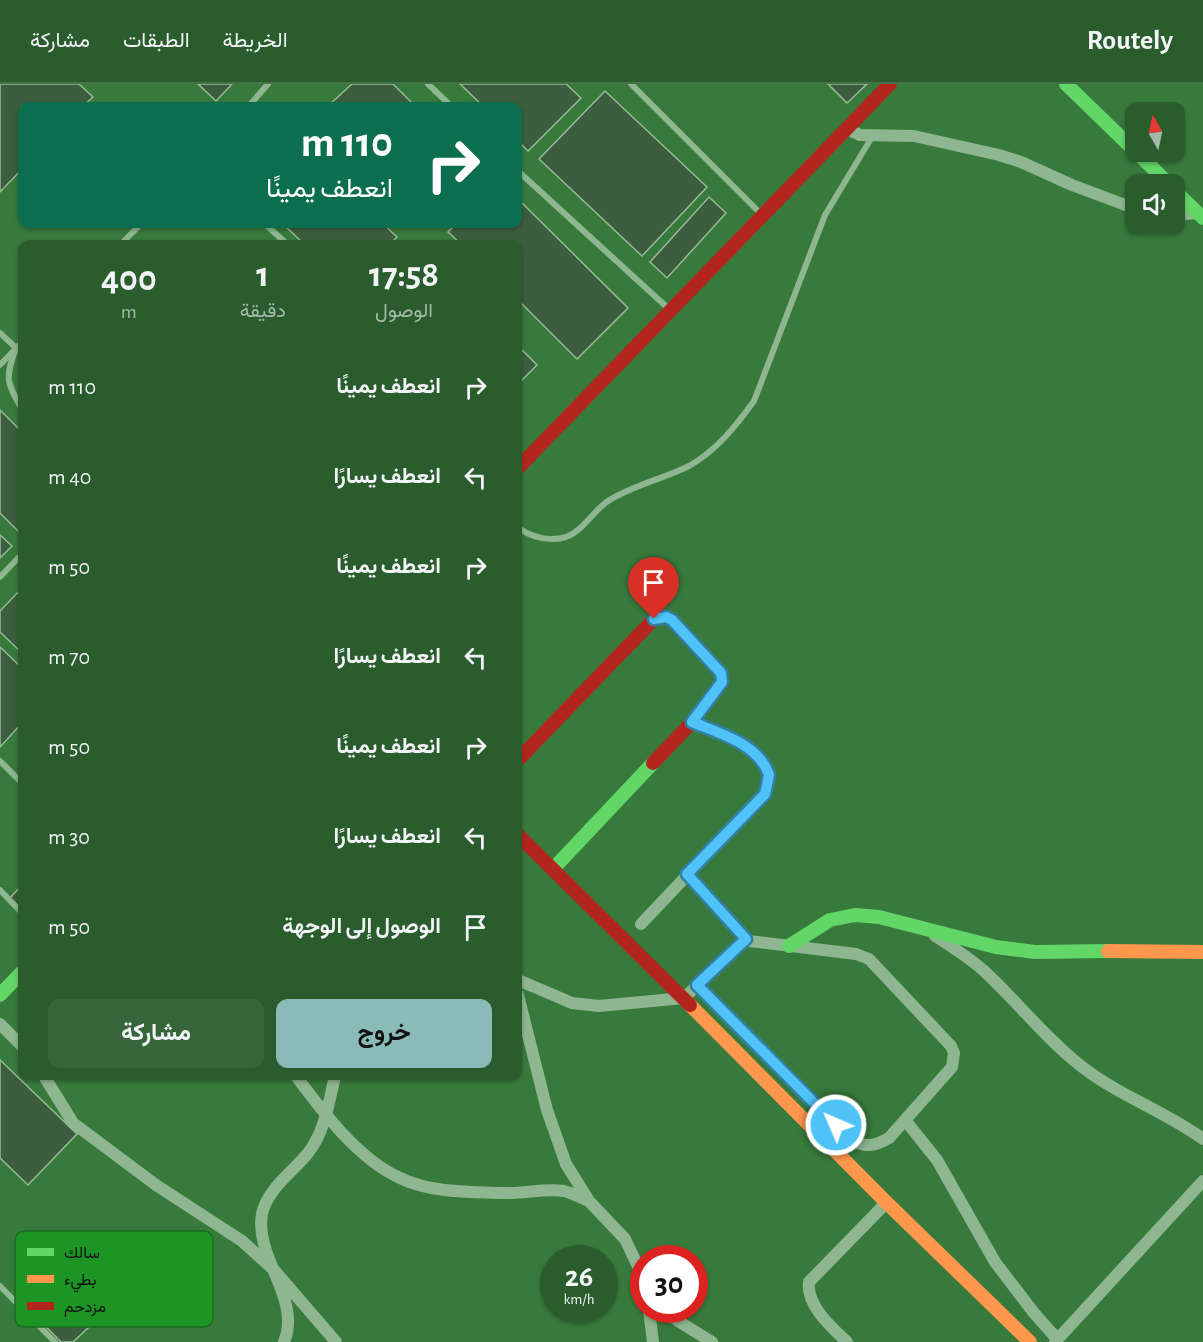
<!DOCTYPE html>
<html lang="ar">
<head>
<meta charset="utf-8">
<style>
	body { margin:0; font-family:"Alegreya Sans",Vazirmatn,sans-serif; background:#366539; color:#f1f3f6; direction:rtl; height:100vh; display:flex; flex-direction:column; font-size:22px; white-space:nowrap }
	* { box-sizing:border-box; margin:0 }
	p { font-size:20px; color:#a5baaa }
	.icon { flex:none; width:33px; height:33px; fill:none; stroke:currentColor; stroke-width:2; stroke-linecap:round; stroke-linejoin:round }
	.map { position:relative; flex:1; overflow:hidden; direction:ltr }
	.panel { position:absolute; left:18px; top:156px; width:504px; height:840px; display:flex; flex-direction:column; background:#2a5c2d; border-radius:12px; box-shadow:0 2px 4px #0004; direction:rtl }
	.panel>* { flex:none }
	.hud { position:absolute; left:18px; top:18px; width:504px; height:126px; border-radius:12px; box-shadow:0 2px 4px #0004; direction:rtl; background:#0b6e4f; color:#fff; overflow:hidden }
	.needle { width:39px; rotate:351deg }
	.fabs { position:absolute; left:1125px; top:18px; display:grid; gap:12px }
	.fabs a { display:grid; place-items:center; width:60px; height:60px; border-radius:12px; background:#2a5c2d; box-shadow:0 2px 4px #0004; font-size:30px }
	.speed { position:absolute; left:540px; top:1161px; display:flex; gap:12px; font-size:30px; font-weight:700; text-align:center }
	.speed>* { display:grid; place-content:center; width:78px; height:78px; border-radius:50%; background:#2a5c2d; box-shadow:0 2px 4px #0004; line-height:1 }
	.speed small { font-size:15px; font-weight:400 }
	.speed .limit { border:9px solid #d22; background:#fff; color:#111 }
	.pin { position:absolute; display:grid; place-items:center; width:51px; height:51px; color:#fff; margin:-62px -26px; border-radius:50% 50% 50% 0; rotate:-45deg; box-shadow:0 0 6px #0007 }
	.pin .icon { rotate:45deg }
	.me { position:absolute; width:66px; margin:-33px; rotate:315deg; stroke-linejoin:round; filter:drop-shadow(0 0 4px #0008) }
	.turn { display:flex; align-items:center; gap:21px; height:126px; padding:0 30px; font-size:27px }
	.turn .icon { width:78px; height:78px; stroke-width:2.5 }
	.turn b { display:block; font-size:42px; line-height:51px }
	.eta { display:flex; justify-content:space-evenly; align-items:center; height:102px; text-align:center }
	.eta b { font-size:36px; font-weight:700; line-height:42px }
	.button { display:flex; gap:12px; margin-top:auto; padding:12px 30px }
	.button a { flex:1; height:69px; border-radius:12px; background:#8bbbb9; color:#111; font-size:24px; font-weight:700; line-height:69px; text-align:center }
	.button a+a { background:#366539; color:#f1f3f6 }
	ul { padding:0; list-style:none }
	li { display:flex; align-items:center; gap:18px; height:90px; padding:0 30px }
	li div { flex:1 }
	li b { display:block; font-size:22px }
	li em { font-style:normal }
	header { display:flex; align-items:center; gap:36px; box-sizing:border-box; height:84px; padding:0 30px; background:#2a5c2d; border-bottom:2px solid #467149 }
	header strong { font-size:28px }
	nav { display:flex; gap:33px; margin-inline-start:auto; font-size:21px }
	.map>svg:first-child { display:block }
</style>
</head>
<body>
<header>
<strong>Routely</strong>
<nav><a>الخريطة</a><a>الطبقات</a><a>مشاركة</a></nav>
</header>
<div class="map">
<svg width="1203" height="1258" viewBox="0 0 1203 1258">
	<rect width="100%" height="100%" fill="#387a3c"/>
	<path fill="#3c5e3e" stroke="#96ba98" stroke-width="1.5" d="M0,0H79L93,13L83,22H22V85L0,108Z
		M198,0H232L216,17Z
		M352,0H393L415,22H328Z
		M460,0H566L581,14L528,67L518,57V22H483Z
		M828,0H867L847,19Z
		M605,7L707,103L642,172L539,75Z
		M709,113L726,129L667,194L650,178Z
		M518,115L628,224L577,275L518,216V160H461L448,148L456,140H518Z
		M283,140H383L397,153L390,160H304Z
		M518,262L537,281L518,300Z
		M0,326L22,348V447L20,449L0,429Z
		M0,451L12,462L0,474Z
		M22,504V569L0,548V527Z
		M0,563L22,584V639L0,663Z
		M22,801V825L10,814Z
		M0,976L77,1050L28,1101L0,1074Z
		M83,1175L120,1214L73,1258H61L29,1225Z"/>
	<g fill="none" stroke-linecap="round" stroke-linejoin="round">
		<path stroke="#8eb690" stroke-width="6" d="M428,0L451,22
			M631,0L762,131
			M249,22L268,0
			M518,87L670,226
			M265,140L287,160
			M121,160L141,140
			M0,249L16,264
			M16,264C5,294 6,298 22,325
			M0,281L22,258
			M518,444C532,453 549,458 566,453C583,447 593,427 608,417C633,401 663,395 689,382C716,367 736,342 754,317L825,131L872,53
			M0,493L22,470
			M0,677L22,699
			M0,806L22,829
			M0,1202L55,1258"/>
		<path stroke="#8eb690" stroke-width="12" d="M847,45L860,51L914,52L999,71L1021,78L1072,101L1136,125
			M1174,131L1197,129
			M687,790L749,857L856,870L869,875L951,962L954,969L952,983L889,1054C875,1062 866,1064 851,1056L697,901
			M641,840L765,709C767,704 770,697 769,691C766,664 713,647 692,638
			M935,852C951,862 968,873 983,886C1017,917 1045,954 1081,982C1119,1012 1165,1027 1203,1055
			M518,896L572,919L599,922L684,914L746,855
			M518,911L547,1026L566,1080L589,1117L625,1155L644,1195
			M0,940L22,962
			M44,992L73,1039L156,1101L242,1157L274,1186L336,1258
			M296,992C322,1027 358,1075 400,1094C431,1109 470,1108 504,1109C524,1110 544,1104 564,1107C572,1109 581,1114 589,1117
			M905,1036L937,1076L995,1178L1034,1229L1057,1255
			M649,1226L653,1258
			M666,1226L678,1237L712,1258
			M284,1258C302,1214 254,1174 262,1130C267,1105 293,1088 308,1069C325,1048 329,1017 335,992
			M847,1258C831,1243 806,1221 809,1198L887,1118
			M1055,1258L1203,1097"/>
		<path stroke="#63d668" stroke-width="14" d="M1066,0L1169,100
			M1174,106L1203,134
			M553,785L653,679
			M789,862L830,836L855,831L879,833L996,863L1035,868L1108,867
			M0,911L22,888"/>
		<path stroke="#ff974d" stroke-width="14" d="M1108,867L1203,868
			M690,921L887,1119L1030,1258"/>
		<path stroke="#b3261e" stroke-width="14" d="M518,384L890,0
			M518,676L654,535L666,533L672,536L721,589L722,599L692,638L653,679
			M518,751L690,921"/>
	</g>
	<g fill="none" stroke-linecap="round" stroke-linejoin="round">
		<defs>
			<path id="route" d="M654,535L666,533L672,536L721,589L722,598L692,638C719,649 759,660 769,691L765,710L687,790L746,855L697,901L836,1041"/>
		</defs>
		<use href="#route" stroke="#337fa1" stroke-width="15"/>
		<use href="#route" stroke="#4fc3f7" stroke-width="10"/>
	</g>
	<rect x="15" y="1147" width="198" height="96" rx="9" fill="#1d9524" stroke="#196d1e" stroke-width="1.5"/>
	<rect x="27" y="1164" width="27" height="8" fill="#63d668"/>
	<rect x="27" y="1191" width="27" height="8" fill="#ff974d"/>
	<rect x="27" y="1218" width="27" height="8" fill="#b3261e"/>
	<g font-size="16" fill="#111">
		<text x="64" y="1174">سالك</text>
		<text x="64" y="1201">بطيء</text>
		<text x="64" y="1228">مزدحم</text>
	</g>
</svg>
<div class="fabs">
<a><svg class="needle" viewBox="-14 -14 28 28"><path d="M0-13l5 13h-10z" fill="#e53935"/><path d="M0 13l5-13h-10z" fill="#a5baaa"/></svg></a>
<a><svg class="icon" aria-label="sound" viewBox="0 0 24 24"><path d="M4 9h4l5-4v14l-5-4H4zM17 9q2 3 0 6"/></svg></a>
</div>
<div class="speed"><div>26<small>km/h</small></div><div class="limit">30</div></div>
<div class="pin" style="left:654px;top:535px;background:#d93025"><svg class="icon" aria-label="arrive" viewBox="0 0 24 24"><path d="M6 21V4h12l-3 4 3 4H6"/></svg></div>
<svg class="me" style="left:836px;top:1041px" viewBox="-20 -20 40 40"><circle r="17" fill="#4fc3f7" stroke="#fff" stroke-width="3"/><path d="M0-11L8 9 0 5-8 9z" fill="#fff"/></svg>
<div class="hud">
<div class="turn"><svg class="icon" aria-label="right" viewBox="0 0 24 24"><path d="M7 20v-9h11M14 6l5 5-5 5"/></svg><div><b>110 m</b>انعطف يمينًا</div></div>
</div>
<section class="panel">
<div class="eta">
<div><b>17:58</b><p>الوصول</p></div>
<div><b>1</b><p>دقيقة</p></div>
<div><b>400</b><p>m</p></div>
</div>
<ul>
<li><svg class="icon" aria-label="right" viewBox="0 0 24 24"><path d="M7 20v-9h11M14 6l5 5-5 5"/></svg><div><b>انعطف يمينًا</b></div><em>110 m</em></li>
<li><svg class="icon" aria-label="left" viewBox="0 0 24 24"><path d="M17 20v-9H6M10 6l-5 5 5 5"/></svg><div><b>انعطف يسارًا</b></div><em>40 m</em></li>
<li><svg class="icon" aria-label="right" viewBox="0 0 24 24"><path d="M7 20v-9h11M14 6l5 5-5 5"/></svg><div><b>انعطف يمينًا</b></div><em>50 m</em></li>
<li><svg class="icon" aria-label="left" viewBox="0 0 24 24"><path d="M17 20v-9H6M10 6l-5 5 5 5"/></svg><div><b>انعطف يسارًا</b></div><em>70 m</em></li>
<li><svg class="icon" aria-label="right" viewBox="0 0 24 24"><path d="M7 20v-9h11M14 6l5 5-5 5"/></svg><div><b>انعطف يمينًا</b></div><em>50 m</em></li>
<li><svg class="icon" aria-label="left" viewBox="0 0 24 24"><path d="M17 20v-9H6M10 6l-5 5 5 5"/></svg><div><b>انعطف يسارًا</b></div><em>30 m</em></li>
<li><svg class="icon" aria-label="arrive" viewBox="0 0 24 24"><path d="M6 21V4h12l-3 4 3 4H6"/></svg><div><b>الوصول إلى الوجهة</b></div><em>50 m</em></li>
</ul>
<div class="button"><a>خروج</a><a>مشاركة</a></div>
</section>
</div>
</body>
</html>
